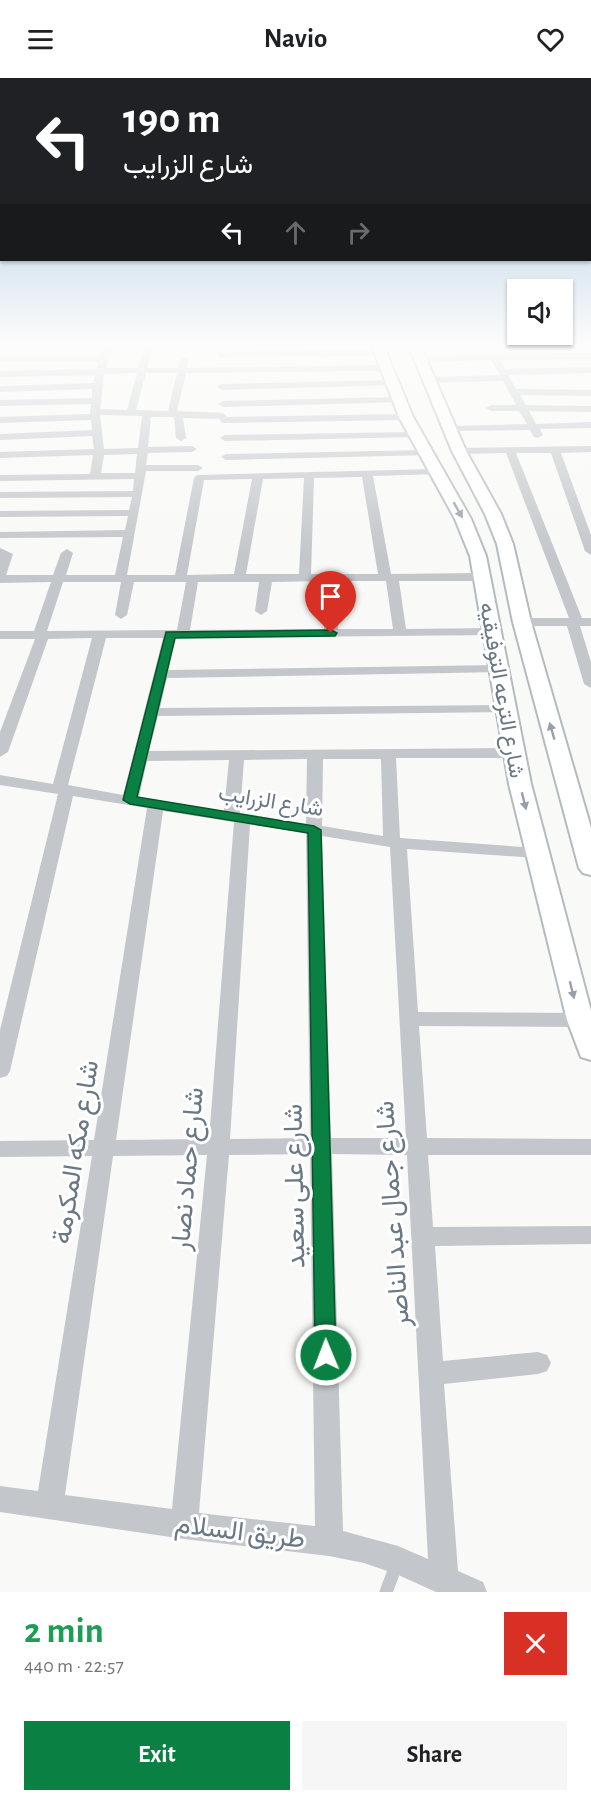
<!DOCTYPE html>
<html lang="en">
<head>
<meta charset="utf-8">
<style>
	body { margin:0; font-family:"Alegreya Sans",Vazirmatn,sans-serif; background:#f6f6f6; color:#202124; height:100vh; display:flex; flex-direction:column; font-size:22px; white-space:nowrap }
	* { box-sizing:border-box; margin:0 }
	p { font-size:20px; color:#757577 }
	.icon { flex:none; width:33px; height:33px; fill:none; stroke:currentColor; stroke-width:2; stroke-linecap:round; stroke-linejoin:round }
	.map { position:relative; height:1514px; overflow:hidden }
	.panel { display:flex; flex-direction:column; background:#fff; flex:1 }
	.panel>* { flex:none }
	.top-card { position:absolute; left:0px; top:0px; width:591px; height:183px; box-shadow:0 2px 4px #0004; background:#202124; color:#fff; overflow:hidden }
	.buttons { position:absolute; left:507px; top:201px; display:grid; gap:12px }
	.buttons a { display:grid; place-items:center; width:66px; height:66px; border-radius:0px; background:#fff; box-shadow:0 2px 4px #0004; font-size:30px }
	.pin { position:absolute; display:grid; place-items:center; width:51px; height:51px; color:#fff; margin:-62px -26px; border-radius:50% 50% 50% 0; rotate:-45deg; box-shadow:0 0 6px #0007 }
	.pin .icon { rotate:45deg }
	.me { position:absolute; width:66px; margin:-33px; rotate:359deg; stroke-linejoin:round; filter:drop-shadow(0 0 4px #0008) }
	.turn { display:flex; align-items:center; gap:21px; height:126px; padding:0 24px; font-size:27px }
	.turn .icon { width:78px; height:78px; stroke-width:2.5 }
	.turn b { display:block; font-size:42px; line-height:51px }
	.lanes { display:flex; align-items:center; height:57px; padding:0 24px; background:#0003; justify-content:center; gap:30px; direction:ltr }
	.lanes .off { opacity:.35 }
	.round { display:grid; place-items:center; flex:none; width:63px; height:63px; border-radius:0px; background:#f6f6f6 }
	.headline { display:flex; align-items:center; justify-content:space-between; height:102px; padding:0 24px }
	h1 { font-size:36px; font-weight:700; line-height:45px; color:#1e9e55 }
	.primary-button { display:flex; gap:12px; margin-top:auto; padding:12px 24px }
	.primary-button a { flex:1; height:69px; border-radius:0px; background:#0b8043; color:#fff; font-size:24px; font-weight:700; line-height:69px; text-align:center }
	.primary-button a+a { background:#f6f6f6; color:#202124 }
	header { display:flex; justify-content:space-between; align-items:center; height:78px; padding:0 24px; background:#fff; font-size:27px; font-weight:700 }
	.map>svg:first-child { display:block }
</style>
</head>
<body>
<header><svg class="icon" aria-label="menu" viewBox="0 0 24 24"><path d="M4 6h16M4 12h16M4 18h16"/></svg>Navio<svg class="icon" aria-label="heart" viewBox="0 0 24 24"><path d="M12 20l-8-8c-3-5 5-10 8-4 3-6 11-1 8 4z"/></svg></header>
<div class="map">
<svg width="591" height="1514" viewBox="0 0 591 1514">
	<rect width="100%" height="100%" fill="#f9f9f7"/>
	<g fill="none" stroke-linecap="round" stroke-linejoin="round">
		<defs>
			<path id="secondary" d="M371,266H383L413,339L471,441L486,478L531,706L591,933V982L581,979L567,942L509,706L470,478L455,441L399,339Z
				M408,266H420L466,373L501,436L513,466L531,544L591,750V797L583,795L579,790L513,544L497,466L485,436L452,373Z"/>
		</defs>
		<use href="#secondary" stroke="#b5babf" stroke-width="4"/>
		<path stroke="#c3c6ca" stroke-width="13" d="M386,1514L397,1485"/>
		<path fill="#c3c6ca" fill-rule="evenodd" d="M0,266H221L225,269L221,272L152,271L147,290H178L180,282L184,279L188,282L187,290L386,287L390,290L386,293L186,295L177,333L223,335L227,339L406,336L411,339L406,342L224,345L221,344L220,341L183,340L186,360L181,363L176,360L174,339H151L148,369L192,368L197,371L192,374L148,375L146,387H198L203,390L198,393H146L127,497H175L194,400L197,397L435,391L440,394L439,396L373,398L391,496L482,495L488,499L482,503H399L406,551L492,550L499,554L497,557L176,560L168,592L498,587L505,591L503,594L167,600L160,630L506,627L511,628L513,631L511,634L158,638L149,673L513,670L521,675L513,680H396L400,760L537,770L545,775L537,780L407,771L418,934L580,935L587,937L590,942L587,947L580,949L419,948L427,1060L591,1061V1077H428L433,1149L591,1148V1166L435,1168L443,1283L538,1274L547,1277L551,1285L547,1293L538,1296L444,1306L458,1493L483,1504L487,1514H436L396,1496L364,1485L329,1478L184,1461L0,1434V1408L38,1413L92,1078L0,1079V1063L94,1062L147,730L73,718L10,993L7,998L0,1000V952L58,716L0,707V697L53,706L92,560L48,561L8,674L0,679V654L35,561H0V553H34L51,504L0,505V470L13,476L6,497H53L61,475L67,471L73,475L66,497H115L123,459L0,460V454L125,452L128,438L0,439V433L129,432L132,419L0,420V414L133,413L134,401L0,403V397L90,396L93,377L0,380V374L94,371L92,358L0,362V356L92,352L91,342L0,345V339L90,336L91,326L0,328V322L92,320V311L0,314V308L93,305L95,297L0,299V293L97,291L98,284H0V278H100L102,271H0ZM110,271H143L138,290H106ZM137,295L127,332L100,331L104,296ZM146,295H177L168,333L136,332ZM100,337L142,338L138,370L104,371ZM137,376L135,395H101L104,377ZM362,399L378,496H311L314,400ZM304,400L299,496H246L263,401ZM252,401L234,496L187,497L204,402ZM325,503L324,551L190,552L198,504H259L255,533L261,537L267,533L272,504ZM337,503H386L393,551H338ZM63,504H121L115,537L121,541L127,537L134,504H186L177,552L47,553ZM106,560H163L123,717L68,707ZM307,681L306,746L240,735L244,682ZM323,681H381L383,758L322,748ZM229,682L224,733L139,719L147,683ZM163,733L234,744L209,1061L116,1062ZM250,746L306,755L310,1060L230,1061ZM322,758L390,769L406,1060H331ZM310,1076L315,1448L199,1435L229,1077ZM332,1076L407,1077L428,1481L398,1468L343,1453ZM207,1077L172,1431L65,1417L113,1078Z
			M469,266L465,269L414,270L410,267Z
			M380,272L383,273V277L221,280L217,277L221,274Z
			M591,275V281L500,282L505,291L591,289V295L508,297L516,311L591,312V318L520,317L526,327L591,328V334L529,333L536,346L591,344V350L540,351L543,357L538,360L534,359L530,352L447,353L445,351L450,348L527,346L519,333H491L486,330L491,327H516L503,303L429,305L424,302L429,299L500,297L491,282L420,284L416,281L420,278Z
			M392,302L395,303V307L222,312L217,309L222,306Z
			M399,319L402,320V324L223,329L218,326L223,323Z
			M415,354L420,357L419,359L225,363L220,360L225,357Z
			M591,368V374L561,375L591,457V477L585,473L551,375H516L582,540H591V548H580L591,584V610L584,606L567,548H522L515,544L522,540H569L506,375L459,376L454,373L459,370Z
			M425,372L429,373V377L226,382L221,379L226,376Z"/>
		<use href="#secondary" fill="#fff" fill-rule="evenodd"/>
	</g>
	<defs><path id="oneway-solid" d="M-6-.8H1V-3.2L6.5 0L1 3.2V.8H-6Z" transform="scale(1.5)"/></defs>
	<g fill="#97a0aa">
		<use href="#oneway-solid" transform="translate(458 432) rotate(60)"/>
		<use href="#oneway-solid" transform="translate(552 653) rotate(-106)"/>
		<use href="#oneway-solid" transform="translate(524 723) rotate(76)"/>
		<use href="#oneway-solid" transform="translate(572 912) rotate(76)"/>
	</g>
	<linearGradient id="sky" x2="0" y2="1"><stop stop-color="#97bbdd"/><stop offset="0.56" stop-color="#fcfcfb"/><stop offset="1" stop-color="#fcfcfb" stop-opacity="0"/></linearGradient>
	<rect width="591" height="478" fill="url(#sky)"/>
	<path fill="#0b8043" stroke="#07532c" stroke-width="1.5" d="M331,552L337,555L335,558L175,560L137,719L314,748L321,752L336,1277L333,1284L326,1286L318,1284L315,1277L308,755L130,726L123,722L166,554Z"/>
	<g text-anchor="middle" stroke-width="6" stroke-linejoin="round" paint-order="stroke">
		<g font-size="22" fill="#6a7886" stroke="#fff">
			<text transform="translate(503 612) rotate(80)" y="8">شارع الترعه التوفيقيه</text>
			<text transform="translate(271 722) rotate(9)" y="8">شارع الزرايب</text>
		</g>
		<g font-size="27" fill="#6a7886" stroke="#fff">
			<text transform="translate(75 1074) rotate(-81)" y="9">شارع مكه المكرمة</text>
			<text transform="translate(187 1091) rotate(-85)" y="9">شارع حماد نصار</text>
			<text transform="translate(294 1108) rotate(-91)" y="9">شارع على سعيد</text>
			<text transform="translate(392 1136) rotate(-94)" y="9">شارع جمال عبد الناصر</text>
			<text transform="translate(240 1453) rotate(7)" y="9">طريق السلام</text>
		</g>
	</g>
</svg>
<div class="buttons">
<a><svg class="icon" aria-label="sound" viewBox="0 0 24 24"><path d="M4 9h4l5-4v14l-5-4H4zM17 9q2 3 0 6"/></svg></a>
</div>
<div class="pin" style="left:331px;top:555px;background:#d93025"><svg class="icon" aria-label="arrive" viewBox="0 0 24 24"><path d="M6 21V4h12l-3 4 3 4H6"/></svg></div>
<svg class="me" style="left:326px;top:1277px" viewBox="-20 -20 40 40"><circle r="17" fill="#0b8043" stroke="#fff" stroke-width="3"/><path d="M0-11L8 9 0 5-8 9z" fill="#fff"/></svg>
<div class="top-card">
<div class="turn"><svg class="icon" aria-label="left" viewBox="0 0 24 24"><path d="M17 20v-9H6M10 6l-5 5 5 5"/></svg><div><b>190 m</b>شارع الزرايب</div></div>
<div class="lanes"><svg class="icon" aria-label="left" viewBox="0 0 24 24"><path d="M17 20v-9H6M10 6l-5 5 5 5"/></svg><svg class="icon off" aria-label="ahead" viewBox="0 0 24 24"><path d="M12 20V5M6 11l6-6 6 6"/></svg><svg class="icon off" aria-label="right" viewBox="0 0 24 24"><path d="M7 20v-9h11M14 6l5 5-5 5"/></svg></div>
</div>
</div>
<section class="panel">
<div class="headline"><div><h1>2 min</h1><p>440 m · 22:57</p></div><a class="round" style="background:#d93025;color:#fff"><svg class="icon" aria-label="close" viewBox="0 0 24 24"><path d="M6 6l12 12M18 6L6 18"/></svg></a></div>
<div class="primary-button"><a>Exit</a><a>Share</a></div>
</section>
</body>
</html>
